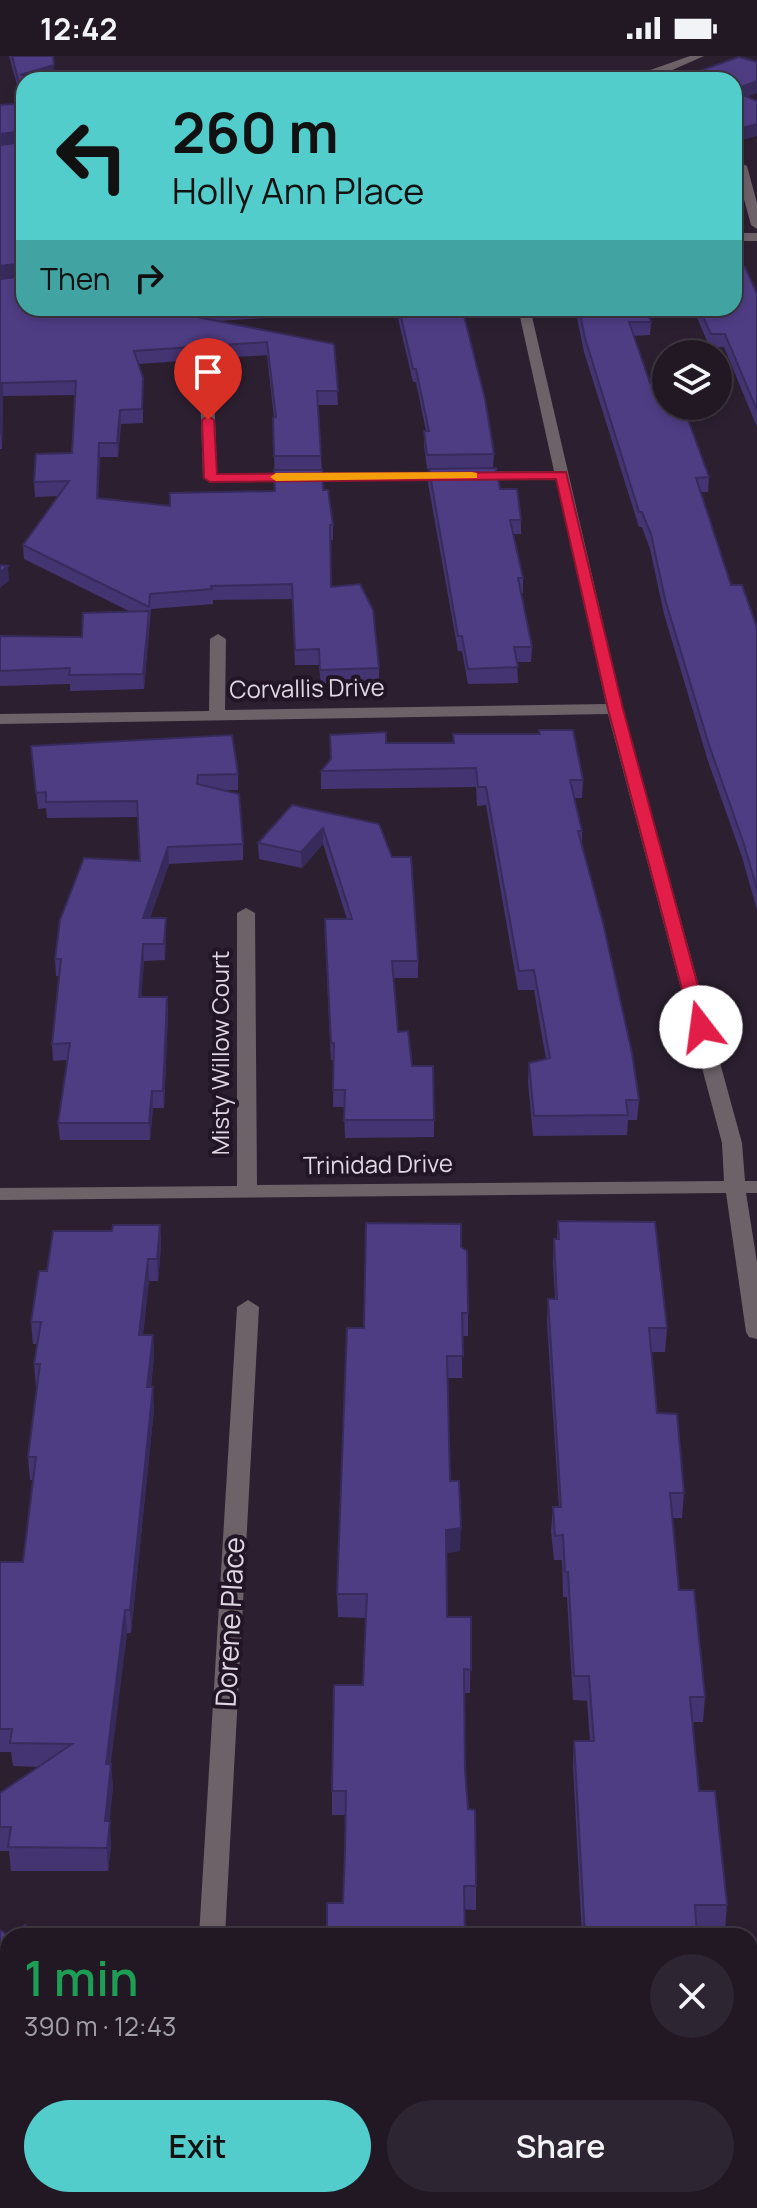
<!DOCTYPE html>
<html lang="en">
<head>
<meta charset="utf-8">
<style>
	body { margin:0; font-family:Manrope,sans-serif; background:#2d2531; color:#f1f3f6; height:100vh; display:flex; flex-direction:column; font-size:30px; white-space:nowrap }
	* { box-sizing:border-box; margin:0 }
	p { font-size:26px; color:#a2a0a6 }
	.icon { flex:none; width:44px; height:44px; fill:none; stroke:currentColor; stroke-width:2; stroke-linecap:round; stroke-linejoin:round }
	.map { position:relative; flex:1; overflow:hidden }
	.side { position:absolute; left:0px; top:1872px; width:758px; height:280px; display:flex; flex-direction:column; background:#211824; border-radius:24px 24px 0 0; box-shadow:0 4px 12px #0003,0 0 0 2px #3e3741 }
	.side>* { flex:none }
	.top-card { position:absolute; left:16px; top:16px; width:726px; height:244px; border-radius:24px; box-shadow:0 4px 12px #0003,0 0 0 2px #3e3741; background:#53cdcb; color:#111; overflow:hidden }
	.buttons { position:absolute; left:652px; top:284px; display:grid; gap:16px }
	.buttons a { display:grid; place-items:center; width:80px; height:80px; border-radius:50%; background:#211824; box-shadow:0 4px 12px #0003,0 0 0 2px #3e3741; font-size:40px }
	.pin { position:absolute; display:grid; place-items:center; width:68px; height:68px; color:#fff; margin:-82px -34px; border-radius:50% 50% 50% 0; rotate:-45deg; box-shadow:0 0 8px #0007 }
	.pin .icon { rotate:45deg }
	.me { position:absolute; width:88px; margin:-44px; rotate:345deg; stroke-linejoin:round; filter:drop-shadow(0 0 6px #0008) }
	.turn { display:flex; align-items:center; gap:28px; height:168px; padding:0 24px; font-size:36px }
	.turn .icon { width:104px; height:104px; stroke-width:2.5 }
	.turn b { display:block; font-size:56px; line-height:68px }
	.then { display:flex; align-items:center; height:76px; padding:0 24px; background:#0003; gap:16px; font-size:30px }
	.round { display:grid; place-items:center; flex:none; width:84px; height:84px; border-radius:42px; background:#2d2531 }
	.headline { display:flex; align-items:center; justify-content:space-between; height:136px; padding:0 24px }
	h1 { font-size:48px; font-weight:600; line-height:60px; color:#1e9e55 }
	.action { display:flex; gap:16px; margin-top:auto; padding:16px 24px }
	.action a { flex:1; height:92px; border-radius:48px; background:#53cdcb; color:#111; font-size:32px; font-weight:600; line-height:92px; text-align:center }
	.action a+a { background:#2d2531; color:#f1f3f6 }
	.status { display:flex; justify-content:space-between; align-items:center; height:56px; padding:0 40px; background:#211824; direction:ltr }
	.status svg { height:22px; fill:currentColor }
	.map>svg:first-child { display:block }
</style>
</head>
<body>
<div class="status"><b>12:42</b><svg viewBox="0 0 49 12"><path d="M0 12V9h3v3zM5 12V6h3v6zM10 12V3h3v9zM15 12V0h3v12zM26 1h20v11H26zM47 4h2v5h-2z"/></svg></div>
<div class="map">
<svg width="757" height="2152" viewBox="0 0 757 2152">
	<rect width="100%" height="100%" fill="#2c2030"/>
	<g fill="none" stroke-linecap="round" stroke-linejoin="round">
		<path fill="#6c6268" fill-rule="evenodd" d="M690,0H704L661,19L622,24Z
			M741,107L747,110L757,147V173L751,169L735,110Z
			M734,177H757V185H734Z
			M518,252H530L623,653L742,1087L745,1125H757V1137H746L757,1206V1283L749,1281L746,1276L726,1137L0,1144V1132L237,1130V857L246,852L255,857L257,1129L724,1125L722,1087L608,658L0,668V658L209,655L210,583L218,578L226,583L225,654L606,648L556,423L210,426L203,422L200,335L207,331L214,335L217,418L554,415Z
			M248,1244L259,1251L225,1880H199L237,1251Z
			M33,2144H67L63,2152H29Z"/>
	</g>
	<path fill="#443472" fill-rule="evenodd" d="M9,0H53L55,24H24V252H462L494,398L493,412L500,433L521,464V478H513L523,522V537H521L532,591L531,606H517L518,627L468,628L462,595H458L428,427L429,413H427L424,389V375H426L416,326H413L396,254L217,265L334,288L338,349H318L323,434L333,469V484H330L331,531L379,612V628L321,629L319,609H295L292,543L213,544V548L151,553L144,633L70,635V628L0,630V580L82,581L129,555L24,503L23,489L58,440L35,441L34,426L72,397L75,339L3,340L2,393H0V223L22,47ZM267,299L274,362H273L275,435L170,450L98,442L100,401H118L121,368L143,367V335L139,308Z
		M736,211L757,238V371L724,291L710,292L693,252H734Z
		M575,252H646L651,266L650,279L633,280L650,327L709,421L708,436H700L731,529L757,572V854L742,801L708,705L664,558L650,493L642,471H639L584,296Z
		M453,678L583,724L582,742H574L582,775V787L639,1044L637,1064H628L627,1079L533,1080L528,1026L529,1007L546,1003L534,934H518L486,749L477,750L476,731L321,733V715L330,704L386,687H453Z
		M31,690L238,718V734H225L243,788V804L169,808L150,862L166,878L165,904L144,905L141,941H167L168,958L164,1052H153L150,1084H60L58,1067L67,1004L53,1005L52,988L59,920H56L55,903L140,805L138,761L47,762L46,752L38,753Z
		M292,749L379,768L418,905V922H393L398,976L434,1064V1081L345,1082L344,1051H333L334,1004H331L325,880L347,863L323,788L302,812L259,803L258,787Z
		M558,1165L667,1272L665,1296H651L657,1357L684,1437L682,1462H672L679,1534L705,1641L703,1666H693L699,1735L727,1849L725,1874H696L697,1880H582L573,1710L574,1685H590L587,1645L573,1644L567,1541H563L562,1504H554L551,1475L553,1451H559L547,1266L548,1243H555L553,1207L554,1183H557Z
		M160,1169L161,1191L158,1225H149L143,1279H153L154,1301L151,1331L154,1353L131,1577H127L110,1708L113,1731L109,1765L111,1789L108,1815H11L9,1795H0V1737L39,1711L13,1710L11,1696H0V1506H23L33,1424H30L28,1401L37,1331H36L34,1308L38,1288H33L31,1266L47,1215L112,1175Z
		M461,1191L468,1257V1280H462V1322H448L450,1425L460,1495L446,1497L447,1561H471L470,1637H465V1715L476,1830V1854L343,1847L346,1759H332V1735L363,1629L366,1562L338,1561L337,1538L364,1272Z
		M8,1880V2013L7,2012L0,2018Z
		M750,2083L754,2116L751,2141H750Z
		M162,2144H384L395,2152H163Z"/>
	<path fill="#372b5c" d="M54,9V20L20,19Z
		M757,25V37L734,46V34Z
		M757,68V80L734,86V74Z
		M23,75L24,87L0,90V78Z
		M23,207L24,220L0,223V210Z
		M2,327L3,340L2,393L1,379Z
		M120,354L121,368L118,401L117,387Z
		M99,387L100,401L98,457L97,442Z
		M8,510L9,525L0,532V516Z
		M149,555V570L144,633L143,618Z
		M323,772V788L302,812L301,796Z
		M168,791L169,808L144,878L143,862Z
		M166,862V878L165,904L164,888Z
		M143,888L144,905L140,958L139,941Z
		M167,941L168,958L164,1052L163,1035Z
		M152,1035L153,1052L150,1084L149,1067Z
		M160,1169L161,1191L158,1225L157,1203Z
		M148,1203L149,1225L140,1301L139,1279Z
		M153,1279L154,1301L148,1353L147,1331Z
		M153,1331L154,1353L131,1577L130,1554Z
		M461,1472L460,1495L446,1497V1474Z
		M125,1554L127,1577L108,1731L106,1708Z
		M111,1708L113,1731L108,1782L110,1765L111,1789L108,1815L105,1765Z
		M4,1985L7,2012L0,2018V1988Z"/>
	<path fill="#4f3d84" stroke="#372b5c" stroke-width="2" d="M12,0H53L54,9L20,19H54L55,24H24V46Z
		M739,1L757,6V25L734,34V24H662L688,19Z
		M734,35L757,45V68L734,74Z
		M24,47V78L23,75L0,78V49Z
		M24,86V211L23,207L0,210V89Z
		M734,207L736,211H745L757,238V354L725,278H711L699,252H734Z
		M24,220V252H210L187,253V259L334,288L338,335H317L321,400H274L273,362L276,361L267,286L134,295L143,322L142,353L120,354L117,387H99L97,442L170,450V437L275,435L274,414H322L323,434H328L333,469H330L331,531L360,528L373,554L379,612L320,614L319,593L295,594L292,528L211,530L212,533L150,538L149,551L23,489L69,425L34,426L36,398L72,397L76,325L2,327L0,379V223Z
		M399,252H462L485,343L494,398L427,399L424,375H429L416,313H413Z
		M579,252H646L651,266H629L650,327H666V350H683L709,421L696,422L731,529H742L757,572V833L743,785L709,689L665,543L651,478L642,456H639L585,282Z
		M496,412L500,433H517L521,464H510L523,522H518L532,591H514L518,611L468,613L462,580H458L429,413Z
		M0,509L8,510L0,516Z
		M149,555L143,618L69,619L70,612L0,615V580L82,581L83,557Z
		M539,674H573L583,724H570L582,775H578L603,867L632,997L639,1044H626L628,1059L534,1060L529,1007L550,1002L534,914L519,915L486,731H478L476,712L321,715L331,703L330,679L386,676V687H454L453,678H540Z
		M232,679L238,718L198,719L197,728L239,738L243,788L168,791L143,862H166L164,888H143L139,941H167L163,1035H152L149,1067H58L70,987L52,988L61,903H55L60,864L84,802L140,805L137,745L46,746V736L36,737L31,690Z
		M292,749L379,768L392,801H411L418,905H392L398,976L408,975L412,1010H433L434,1064H344L345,1034H333L334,987H331L325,863H352L323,772L301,796L258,787Z
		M558,1165L655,1166L667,1272H649L657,1357L677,1358L684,1437H670L679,1534H694L705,1641H690L699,1735H715L727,1849H695L697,1880H585L574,1685H594L589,1620H574L568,1516H565L563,1479L555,1480L553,1451H561L548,1243H557L554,1183H559Z
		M366,1167L461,1168V1191L467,1195L468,1257H462L463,1300H447L450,1425H459L461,1472L446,1474L447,1561H471V1614L464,1613L465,1715L468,1753L475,1754L476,1830H464L465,1880H327V1847H343L345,1796L346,1735H332L334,1629H363L367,1538H337L347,1272H364Z
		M113,1169H160L157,1203H148L139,1279H153L147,1331H153L130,1554H125L106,1708H111L105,1765H110L107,1792L8,1791L11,1771H0V1737L72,1688L10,1687L12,1673H0V1506H23L36,1401H28L40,1308H34L41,1266H31L39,1215H47L53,1175H112Z
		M25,1869L40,1880H13Z
		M0,1874L9,1880L8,1988L4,1985L0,1988Z
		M750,2083L754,2116H750Z
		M170,2144H384L395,2152H180Z
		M601,2144H739L740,2152H601Z"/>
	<path fill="#e11d48" stroke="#92132f" stroke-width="2" d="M208,360L214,364L217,418L566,416L623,653L709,971L707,975L701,977L692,971L608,653L556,423L210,426L204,422L202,364Z"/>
	<path fill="#f59e0b" d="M472,416L477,417V422L276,425L270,421L276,417Z"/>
	<g text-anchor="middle" stroke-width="8" stroke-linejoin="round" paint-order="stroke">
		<g font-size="24" fill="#dfd7e2" stroke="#221626">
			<text transform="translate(307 633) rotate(-1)" y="8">Corvallis Drive</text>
			<text transform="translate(221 997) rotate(-90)" y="8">Misty Willow Court</text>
			<text transform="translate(378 1109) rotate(-1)" y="8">Trinidad Drive</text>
		</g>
		<g font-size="28" fill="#dfd7e2" stroke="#221626">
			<text transform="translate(230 1566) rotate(-87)" y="10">Dorene Place</text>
		</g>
	</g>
</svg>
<div class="buttons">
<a><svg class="icon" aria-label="layers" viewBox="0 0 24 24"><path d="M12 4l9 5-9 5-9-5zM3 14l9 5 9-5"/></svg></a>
</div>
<div class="pin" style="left:208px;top:364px;background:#d93025"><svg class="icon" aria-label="arrive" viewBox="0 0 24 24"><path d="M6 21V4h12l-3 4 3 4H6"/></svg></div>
<svg class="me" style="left:701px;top:971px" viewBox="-20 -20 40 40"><circle r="19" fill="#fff"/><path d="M0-13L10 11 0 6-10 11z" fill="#e11d48"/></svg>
<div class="top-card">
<div class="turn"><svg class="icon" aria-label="left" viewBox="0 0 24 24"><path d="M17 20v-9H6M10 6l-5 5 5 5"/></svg><div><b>260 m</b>Holly Ann Place</div></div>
<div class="then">Then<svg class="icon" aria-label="right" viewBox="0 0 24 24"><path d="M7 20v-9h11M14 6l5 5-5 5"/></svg></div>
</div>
<section class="side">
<div class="headline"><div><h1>1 min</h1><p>390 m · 12:43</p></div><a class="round"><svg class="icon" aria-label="close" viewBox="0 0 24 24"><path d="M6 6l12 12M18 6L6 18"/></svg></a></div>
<div class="action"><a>Exit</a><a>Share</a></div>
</section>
</div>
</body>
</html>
